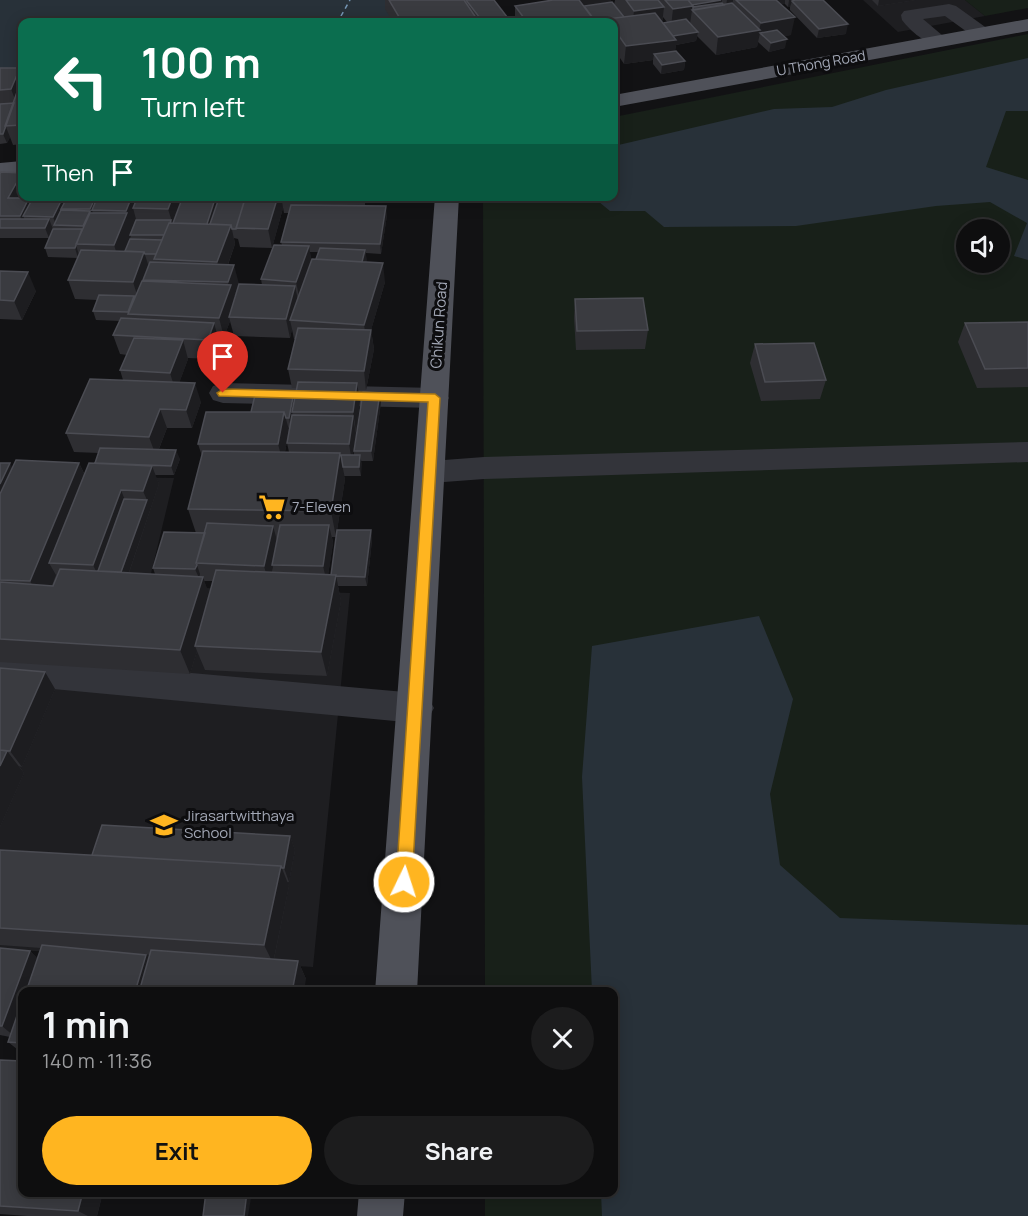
<!DOCTYPE html>
<html lang="en">
<head>
<meta charset="utf-8">
<style>
	body { margin:0; font-family:Manrope,sans-serif; background:#1c1c1d; color:#f1f3f6; height:100vh; display:flex; flex-direction:column; font-size:22px; white-space:nowrap }
	* { box-sizing:border-box; margin:0 }
	p { font-size:20px; color:#9b9c9e }
	.icon { flex:none; width:33px; height:33px; fill:none; stroke:currentColor; stroke-width:2; stroke-linecap:round; stroke-linejoin:round }
	.map { position:relative; flex:1; overflow:hidden }
	.drawer { position:absolute; left:18px; top:987px; width:600px; height:210px; display:flex; flex-direction:column; background:#0e0e0f; border-radius:12px; box-shadow:0 3px 15px #0003,0 0 0 2px #2e2e2f }
	.drawer>* { flex:none }
	.banner { position:absolute; left:18px; top:18px; width:600px; height:183px; border-radius:12px; box-shadow:0 3px 15px #0003,0 0 0 2px #2e2e2f; background:#0b6e4f; color:#fff; overflow:hidden }
	.tools { position:absolute; left:956px; top:219px; display:grid; gap:12px }
	.tools a { display:grid; place-items:center; width:54px; height:54px; border-radius:50%; background:#0e0e0f; box-shadow:0 3px 15px #0003,0 0 0 2px #2e2e2f; font-size:30px }
	.pin { position:absolute; display:grid; place-items:center; width:51px; height:51px; color:#fff; margin:-62px -26px; border-radius:50% 50% 50% 0; rotate:-45deg; box-shadow:0 0 6px #0007 }
	.pin .icon { rotate:45deg }
	.me { position:absolute; width:66px; margin:-33px; rotate:4deg; stroke-linejoin:round; filter:drop-shadow(0 0 4px #0008) }
	.turn { display:flex; align-items:center; gap:21px; height:126px; padding:0 24px; font-size:27px }
	.turn .icon { width:78px; height:78px; stroke-width:2.5 }
	.turn b { display:block; font-size:42px; line-height:51px }
	.then { display:flex; align-items:center; height:57px; padding:0 24px; background:#0003; gap:12px; font-size:22px }
	.round { display:grid; place-items:center; flex:none; width:63px; height:63px; border-radius:32px; background:#1c1c1d }
	.headline { display:flex; align-items:center; justify-content:space-between; height:102px; padding:0 24px }
	h1 { font-size:36px; font-weight:700; line-height:45px }
	.button { display:flex; gap:12px; margin-top:auto; padding:12px 24px }
	.button a { flex:1; height:69px; border-radius:36px; background:#ffb520; color:#111; font-size:24px; font-weight:700; line-height:69px; text-align:center }
	.button a+a { background:#1c1c1d; color:#f1f3f6 }
	.map>svg:first-child { display:block }
</style>
</head>
<body>
<div class="map">
<svg width="1028" height="1216" viewBox="0 0 1028 1216">
	<rect width="100%" height="100%" fill="#121214"/>
	<path fill="#1e1e21" d="M863,0H965L985,16L898,32Z
		M0,476L174,478L148,586L350,593L313,967L0,949Z"/>
	<path fill="#182019" fill-rule="evenodd" d="M965,0H1028V8L985,16Z
		M1028,34V1216H485V1193L614,1192V992L485,991L483,197L614,196V117ZM966,230H999V262H966Z"/>
	<path fill="#283139" d="M0,0H487L388,22H22V72L0,74Z
		M1028,58V111H1006L986,167L1028,180V260L1014,256L1027,223L990,202L936,206L796,226L664,227L645,211H610L593,197L614,196V146L774,109L832,107L886,90Z
		M759,616L793,699L770,794L780,865L840,918L1028,925V1216H602L601,1193L614,1192V992L592,991L582,777L592,646Z"/>
	<g fill="none" stroke-linecap="round" stroke-linejoin="round">
		<path stroke="#7697b5" stroke-width="1.5" stroke-dasharray="4.5 4" stroke-linecap="butt" d="M341,16L350,0"/>
		<path fill="#33343a" fill-rule="evenodd" d="M949,4L956,6L988,29L991,33L988,37H974L945,16L923,19L949,41L946,45C931,49 911,32 902,20L901,15L904,11Z
			M223,383L435,388L445,391L449,398L445,405L435,408L223,403L213,400L209,393L213,386Z
			M1028,442V462L484,479L431,483L420,480L416,472L420,464L431,461L484,457Z
			M0,656L416,693L428,697L434,708L428,719L416,723L0,684Z"/>
		<path fill="#4f5159" fill-rule="evenodd" d="M1028,19V31L614,107V95Z
			M22,161V175L0,177V163Z
			M435,196H459L417,992H375Z
			M359,1192H405L403,1216H357Z"/>
	</g>
	<path fill="#2e2e32" fill-rule="evenodd" d="M385,0H494L511,22H393L385,9Z
		M553,0H611L610,2L614,5L615,0H823L846,34L817,38L790,10V7H788L785,4H781L791,35L783,36L785,48L769,52L758,42V41L757,47L716,55L697,36L696,41L676,45L675,51L685,61L684,70L661,74L653,64V60L624,64L614,49V22H515V6ZM663,17L667,22L663,23L662,22Z
		M872,0H916L878,6Z
		M0,68L22,76V144L13,145L10,137L7,143L0,144Z
		M22,173V190L18,198H29L31,202L37,198L36,196H185V199H193V196H233V198H236L235,196H281L283,208L272,248L240,247L238,239L234,238L235,244L228,265L239,284L234,297V299L262,285L261,279L282,245L281,242L289,213H284L281,196H365V206L387,215L381,254L366,253V262L385,282L371,330L374,349L366,390H358L360,401L353,455H354V451L380,393L381,402L373,461H361V476H344L345,479L336,537H332L333,543L328,575H331L371,530L372,540L367,586H338L341,601L327,676L205,670L197,651L190,674L0,662V463L12,468L79,463L85,475L95,463L99,453L74,452L66,433L123,380L120,370L127,355L120,354L113,335L120,321L96,320L93,311L97,300L75,299L68,280L78,258L48,257L45,248L49,238H0V174ZM219,198L217,205L215,199H200ZM310,252H318L316,259L311,262ZM230,321L234,336L290,338L292,329L294,339H295L288,369L292,388H297L295,397L251,412L198,444L202,456L188,509L196,533L153,568L155,574L129,573L159,484L155,475H174L180,459L159,449L167,428H192L201,402L179,383L188,359V358L213,359L219,341L218,336L224,337ZM288,428H290L287,443L289,452H285L289,430ZM204,581H213L209,595Z
		M0,271L36,291L22,320L0,319Z
		M575,299L648,330L645,349L576,350L574,318Z
		M1028,322V387L977,388L958,342L965,323Z
		M755,344L826,380L820,399L761,401L750,363Z
		M0,668L45,672L55,689L22,767L19,766L24,773L0,827Z
		M290,836L295,850L289,882H287L289,886L274,959L298,961L306,979L22,992V1053L8,1042L10,1037L0,1035V948L30,951L37,958L41,948L0,945V850L92,855ZM143,954L150,955L149,958Z
		M0,1060L22,1192H103L97,1216H27L0,1214Z"/>
	<path fill="#1d1d20" d="M579,0H611L610,8L584,11Z
		M722,0L721,9L692,11V10L690,24L671,27L673,9L688,5Z
		M727,0H733L732,9L725,10Z
		M775,0H785V4L774,5Z
		M789,0H819L792,1L790,7H788Z
		M879,0H916L878,6Z
		M664,7L662,24L632,28L634,11Z
		M795,17L791,35L767,39L760,33L757,47L716,55L718,37L759,30L761,23Z
		M594,20V22H574Z
		M848,24L846,34L817,38L819,29Z
		M698,32L696,41L676,45L674,58L654,54L653,60L624,64L626,46L672,36Z
		M787,39L785,48L769,52L771,43Z
		M685,61L684,70L661,74L662,65Z
		M20,68L22,76V95L18,107L11,89Z
		M6,127L10,137L7,143L3,134Z
		M22,174V190L12,207L8,198Z
		M96,196H100L92,210L94,217V219L90,209Z
		M132,196H144L133,208L136,219L132,229L126,211Z
		M173,196H185V197L174,228L168,209Z
		M278,196H281L283,208L272,248L268,229Z
		M29,198L33,208L23,216L26,222L24,226L20,216Z
		M62,199L65,209H61L63,213L56,225L53,217Z
		M215,199L218,209L211,228L207,224Z
		M386,206L387,215L381,254L380,244Z
		M127,213L133,232L130,235L131,236L120,263L114,245Z
		M49,219L53,229L49,238L45,228Z
		M231,225L235,244L222,281L217,262Z
		M76,245L79,255L78,258L75,248Z
		M309,246L312,265L300,301L296,282Z
		M365,250L367,260L362,276L361,266Z
		M144,252L150,270L143,280L145,285L139,301L133,282Z
		M383,263L385,282L367,344L364,325Z
		M234,265L239,284L234,297L236,304L229,317L230,321L224,337L219,318L229,289L228,282Z
		M28,272L36,291L22,320L14,301Z
		M295,286L299,305L290,320L292,329L290,338L286,319Z
		M214,323L219,341L213,359L208,340Z
		M371,330L374,349L366,390L364,371Z
		M183,340L188,359L176,392L170,373Z
		M195,383L201,402L192,428L186,410Z
		M357,383L360,401L356,431L353,412Z
		M294,392L296,401L292,412L293,416L291,428L289,418Z
		M380,393L381,402L373,461L371,451Z
		M160,409L167,428L156,456L149,437Z
		M284,412L289,430L283,463L278,444Z
		M353,416L356,434L352,462L349,444Z
		M176,450L180,459L174,475L171,466Z
		M340,453L345,479L336,537L331,511Z
		M360,455L362,464L361,476L359,467Z
		M10,463L23,489L0,543V484Z
		M79,463L91,489L49,563L56,575L44,606L30,581Z
		M152,466L159,484L125,584L121,574L147,500L143,491Z
		M121,490L128,508L97,573L93,565Z
		M329,525L333,543L327,583L323,566Z
		M273,526L278,544L272,565L273,567L269,584L264,566Z
		M371,530L372,540L367,586L365,577Z
		M197,565L200,574L199,578L195,569Z
		M336,575L341,601L327,676L321,652Z
		M203,577L212,602L195,646L197,651L190,674L180,650Z
		M45,672L55,689L22,767L10,751Z
		M7,751L24,773L0,827V766Z
		M290,836L295,850L289,882L284,868Z
		M281,866L289,886L273,963L264,945Z
		M30,951L43,963L32,992H22V1018L15,1037L2,1026Z
		M146,955L156,967L149,992H135Z
		M298,961L306,979L304,992H292Z
		M83,1192H103L97,1216H88L78,1211Z
		M247,1192H252L248,1216H244Z"/>
	<path fill="#3a3b40" stroke="#4b4c53" stroke-width="1.5" d="M389,0H464L479,22H402Z
		M466,0H494L511,22H483Z
		M553,0H579L594,20L574,22H527L515,6Z
		M626,0H658L664,7L634,11Z
		M665,0H688L693,6L673,9Z
		M688,0H721L692,5Z
		M736,0H776L795,17L761,23Z
		M795,0H823L848,24L819,29L792,1Z
		M612,2L624,17L607,19L606,22H596L584,6Z
		M722,3L724,5L693,10V7Z
		M732,3L760,30L718,37L692,10Z
		M655,13L676,40L626,46L614,29V22H609L607,19Z
		M686,19L698,32L673,36L663,23Z
		M777,30L787,39L771,43L760,33Z
		M676,51L685,61L662,65L654,54Z
		M0,68H20L11,89L0,90Z
		M22,78V125L5,126Z
		M14,103L3,134H0V104Z
		M1,172L22,173L8,198H29L20,216H0V174Z
		M68,196H96L90,209H61Z
		M98,196H132L126,211L92,210Z
		M138,196H173L168,209L133,208Z
		M246,196H278L268,229L236,228Z
		M33,198L62,199L53,217L23,216Z
		M219,198H245L236,229H232L231,225L210,224Z
		M182,199H215L207,224L173,223Z
		M291,205L386,206L380,244L281,242Z
		M61,210L90,211L83,226L54,225Z
		M90,213H127L114,245L76,244Z
		M0,219H49L45,228H0Z
		M136,220H171L170,223H169L164,235H130Z
		M169,223L231,225L217,262L154,259Z
		M53,229H82L75,248H45Z
		M130,239L162,240L156,254H145L144,252L125,251Z
		M274,245L309,246L296,282L261,279Z
		M320,248L365,250L362,262L316,259Z
		M81,250L144,252L133,282L68,280Z
		M312,259L383,263L364,325L290,320Z
		M150,262L234,265L228,282L143,280Z
		M0,271L28,272L14,301L0,300Z
		M142,281L231,285L219,318L128,314Z
		M239,284L295,286L286,319L229,317Z
		M99,295L134,296L128,312L93,311Z
		M643,298L648,330L577,331L575,299Z
		M121,318L214,323L208,340L113,335Z
		M1028,322V368L985,369L965,323Z
		M298,328L371,330L364,371L288,369Z
		M134,338L183,340L170,373L120,370Z
		M814,343L826,380L765,382L755,344Z
		M90,379L195,383L186,410L160,409L149,437L66,433Z
		M298,382L357,383L353,412H292Z
		M256,391L294,392L289,418H286L284,412H251Z
		M363,392L380,393L371,451H354Z
		M206,412H284L278,444H198Z
		M292,415L353,416L349,444L287,443Z
		M100,448L176,450L171,466L95,463Z
		M203,451L340,453L331,511L188,509Z
		M341,455H360L359,467H343Z
		M16,460L79,463L30,581L0,580V494Z
		M0,463H10L0,484Z
		M89,463L152,466L143,491L121,490L93,565L49,563Z
		M124,499L147,500L121,572L98,571Z
		M207,523L273,526L264,566L196,563Z
		M280,525H329L323,566L272,565Z
		M337,530H371L365,577L336,576V575H331Z
		M164,532L205,533L196,563L197,565L195,569L153,568Z
		M60,569L203,577L180,650L0,639V582L53,586Z
		M216,570L336,575L321,652L195,646Z
		M0,668L45,672L10,751L0,750Z
		M0,750L7,751L0,766Z
		M102,825L290,836L284,868H282L281,866L92,855Z
		M0,850L281,866L264,945L0,928Z
		M42,945L146,955L135,992H26Z
		M0,948L30,951L2,1026H0Z
		M151,950L298,961L292,992H139Z
		M22,1001V1043L8,1042Z
		M0,1060L22,1061V1192H83L78,1211L0,1206Z
		M206,1192H247L244,1216H203Z"/>
	<path fill="#ffb520" stroke="#a67615" stroke-width="1.5" d="M223,389L435,394L440,398L412,882L410,888L404,890L398,888L396,882L428,402L219,396L217,393Z"/>
	<defs>
		<symbol id="supermarket-bare" viewBox="-9 -9 18 18"><path d="M-6-5.5h2.5l.6 2H6L4.5 2H-2.5L-4.4-4H-6ZM-1.5 3.2a1.3 1.3 0 1 0 .1 0ZM3 3.2a1.3 1.3 0 1 0 .1 0Z" fill="#ffb520" stroke="#0d0d0f" stroke-width="2.5" paint-order="stroke"/></symbol>
		<symbol id="school-bare" viewBox="-9 -9 18 18"><path d="M0-5L7-2L0 1L-7-2ZM-4 1L0 2.5L4 1V4Q0 6-4 4Z" fill="#ffb520" stroke="#0d0d0f" stroke-width="2.5" paint-order="stroke"/></symbol>
	</defs>
	<g fill-rule="evenodd">
		<use href="#supermarket-bare" x="253" y="488" width="38" height="38"/>
		<use href="#school-bare" x="145" y="806" width="38" height="38"/>
	</g>
	<g text-anchor="middle" stroke-width="6" stroke-linejoin="round" paint-order="stroke">
		<g font-size="14" fill="#a3a8b6" stroke="#0d0d0f">
			<text transform="translate(821 63) rotate(-10)" y="5">U Thong Road</text>
		</g>
		<g font-size="15" fill="#a3a8b6" stroke="#0d0d0f">
			<text transform="translate(439 325) rotate(-86)" y="5">Chikun Road</text>
		</g>
		<g font-size="15" fill="#a3a8b6" stroke="#0d0d0f" text-anchor="start">
			<text x="292" y="512">7-Eleven</text>
			<text x="184" y="821">Jirasartwitthaya<tspan x="184" dy="17">School</tspan></text>
		</g>
	</g>
</svg>
<div class="tools">
<a><svg class="icon" aria-label="sound" viewBox="0 0 24 24"><path d="M4 9h4l5-4v14l-5-4H4zM17 9q2 3 0 6"/></svg></a>
</div>
<div class="pin" style="left:223px;top:393px;background:#d93025"><svg class="icon" aria-label="arrive" viewBox="0 0 24 24"><path d="M6 21V4h12l-3 4 3 4H6"/></svg></div>
<svg class="me" style="left:404px;top:882px" viewBox="-20 -20 40 40"><circle r="17" fill="#ffb520" stroke="#fff" stroke-width="3"/><path d="M0-11L8 9 0 5-8 9z" fill="#fff"/></svg>
<div class="banner">
<div class="turn"><svg class="icon" aria-label="left" viewBox="0 0 24 24"><path d="M17 20v-9H6M10 6l-5 5 5 5"/></svg><div><b>100 m</b>Turn left</div></div>
<div class="then">Then<svg class="icon" aria-label="arrive" viewBox="0 0 24 24"><path d="M6 21V4h12l-3 4 3 4H6"/></svg></div>
</div>
<section class="drawer">
<div class="headline"><div><h1>1 min</h1><p>140 m · 11:36</p></div><a class="round"><svg class="icon" aria-label="close" viewBox="0 0 24 24"><path d="M6 6l12 12M18 6L6 18"/></svg></a></div>
<div class="button"><a>Exit</a><a>Share</a></div>
</section>
</div>
</body>
</html>
